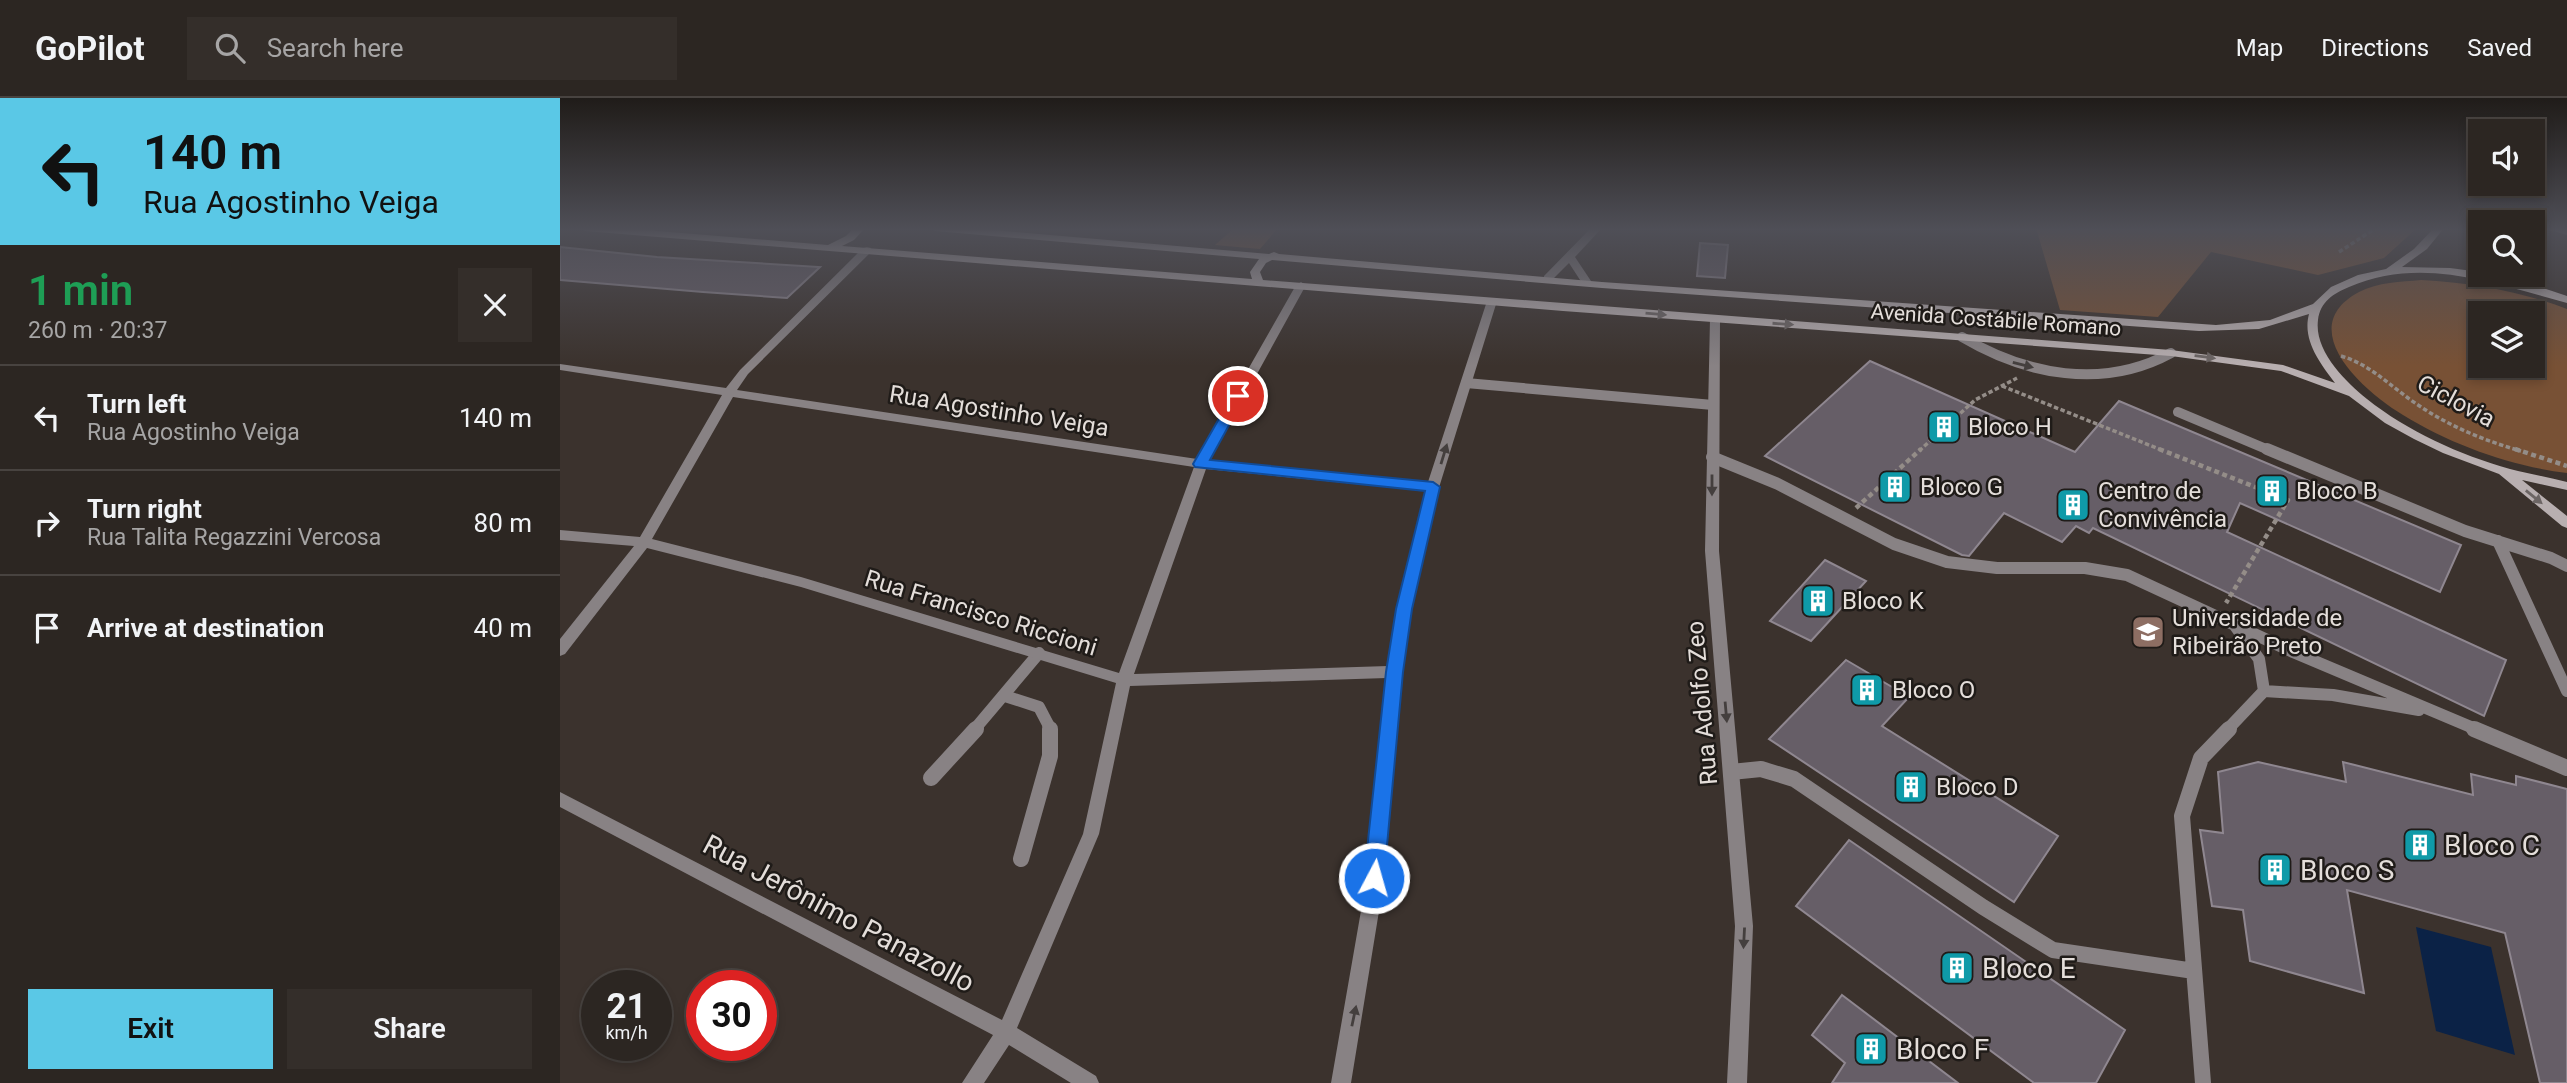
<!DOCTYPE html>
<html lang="en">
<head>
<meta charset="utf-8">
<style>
	body { margin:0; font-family:Roboto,sans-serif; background:#342e2a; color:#f1f3f6; height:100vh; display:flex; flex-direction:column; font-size:26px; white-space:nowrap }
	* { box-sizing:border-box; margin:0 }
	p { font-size:23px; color:#a6a5a5 }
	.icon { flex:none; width:38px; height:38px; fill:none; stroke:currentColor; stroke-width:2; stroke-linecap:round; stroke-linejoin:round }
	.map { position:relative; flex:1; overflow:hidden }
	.panel { display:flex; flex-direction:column; background:#2c2622; width:560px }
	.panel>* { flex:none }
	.hud { background:#5ac8e6; color:#111; overflow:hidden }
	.controls { position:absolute; left:1908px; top:21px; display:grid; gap:14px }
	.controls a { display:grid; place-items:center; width:77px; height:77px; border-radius:0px; background:#2c2622; box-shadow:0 4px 10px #0003,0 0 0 2px #484340; font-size:35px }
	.speed { position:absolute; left:21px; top:872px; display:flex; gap:14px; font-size:35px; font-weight:700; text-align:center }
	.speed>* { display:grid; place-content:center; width:91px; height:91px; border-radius:50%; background:#2c2622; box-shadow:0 4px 10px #0003,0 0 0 2px #484340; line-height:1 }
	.speed small { font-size:18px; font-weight:400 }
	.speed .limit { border:10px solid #d22; background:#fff; color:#111 }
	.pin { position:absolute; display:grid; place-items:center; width:60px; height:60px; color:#fff; margin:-30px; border:4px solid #fff; border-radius:50%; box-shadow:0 2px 7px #0007 }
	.me { position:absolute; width:77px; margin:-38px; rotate:6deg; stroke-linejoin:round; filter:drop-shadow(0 0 5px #0008) }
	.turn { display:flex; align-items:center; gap:24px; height:147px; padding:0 28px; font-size:32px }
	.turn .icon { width:91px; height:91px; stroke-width:2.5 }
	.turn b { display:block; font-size:49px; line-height:60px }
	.round { display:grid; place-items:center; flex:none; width:74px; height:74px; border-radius:0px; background:#342e2a }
	.head { display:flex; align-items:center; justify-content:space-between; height:119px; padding:0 28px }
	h1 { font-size:42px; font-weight:600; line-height:52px; color:#1e9e55 }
	.action { display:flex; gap:14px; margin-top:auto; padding:14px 28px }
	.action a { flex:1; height:80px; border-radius:0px; background:#5ac8e6; color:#111; font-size:28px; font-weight:600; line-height:80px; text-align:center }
	.action a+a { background:#342e2a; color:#f1f3f6 }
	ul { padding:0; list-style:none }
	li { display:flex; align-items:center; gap:21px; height:105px; padding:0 28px; border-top:2px solid #484340 }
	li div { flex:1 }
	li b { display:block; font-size:26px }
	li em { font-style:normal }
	header { display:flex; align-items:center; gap:42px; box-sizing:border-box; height:98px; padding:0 35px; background:#2c2622; border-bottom:2px solid #484340 }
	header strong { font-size:33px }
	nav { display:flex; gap:38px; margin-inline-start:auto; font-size:24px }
	.search { width:490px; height:63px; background:#342e2a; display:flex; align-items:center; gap:18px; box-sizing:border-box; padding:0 24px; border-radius:0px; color:#a6a5a5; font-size:26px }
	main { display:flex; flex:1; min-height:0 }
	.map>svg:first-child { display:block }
</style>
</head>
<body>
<header>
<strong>GoPilot</strong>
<div class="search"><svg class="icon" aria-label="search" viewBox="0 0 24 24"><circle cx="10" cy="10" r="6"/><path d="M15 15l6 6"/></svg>Search here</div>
<nav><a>Map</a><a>Directions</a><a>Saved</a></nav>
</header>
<main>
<section class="panel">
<div class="hud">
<div class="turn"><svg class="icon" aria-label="left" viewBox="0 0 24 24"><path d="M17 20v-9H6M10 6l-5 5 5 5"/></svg><div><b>140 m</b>Rua Agostinho Veiga</div></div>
</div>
<div class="head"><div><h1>1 min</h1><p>260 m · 20:37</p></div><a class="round"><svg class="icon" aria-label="close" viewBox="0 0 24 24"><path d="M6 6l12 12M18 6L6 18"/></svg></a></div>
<ul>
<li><svg class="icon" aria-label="left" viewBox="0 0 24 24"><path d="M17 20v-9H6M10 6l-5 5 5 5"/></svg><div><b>Turn left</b><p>Rua Agostinho Veiga</p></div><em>140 m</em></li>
<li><svg class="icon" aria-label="right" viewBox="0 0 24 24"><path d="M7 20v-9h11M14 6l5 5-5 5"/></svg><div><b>Turn right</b><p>Rua Talita Regazzini Vercosa</p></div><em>80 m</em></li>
<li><svg class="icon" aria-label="arrive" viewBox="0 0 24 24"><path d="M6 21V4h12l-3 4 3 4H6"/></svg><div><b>Arrive at destination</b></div><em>40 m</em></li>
</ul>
<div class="action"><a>Exit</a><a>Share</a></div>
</section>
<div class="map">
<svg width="2007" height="985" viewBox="0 0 2007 985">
	<rect width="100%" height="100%" fill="#3b322d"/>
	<path fill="#785135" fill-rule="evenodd" d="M674,130H718L700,151L655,147Z
		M1476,130H1857L1824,160L1758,177L1651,154L1598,219L1500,212Z
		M1861,182C1912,185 1960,193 2007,211V375C1950,368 1892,347 1843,317C1804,294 1732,230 1799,194C1818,184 1841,184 1861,182ZM1972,215V268H1920V215Z"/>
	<path fill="#0b2246" d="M1856,829L1931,849L1955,957L1876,933Z"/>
	<path fill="#665e67" stroke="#8f8790" stroke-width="2" d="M1140,145L1168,147L1165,180L1137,178Z
		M0,149L97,159L260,169L227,200L143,194L0,182Z
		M1310,263L1515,354L1559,303L1901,447L1880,494L1680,405L1667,434L1946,562L1924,618L1533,430L1529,435L1516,428L1502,444L1444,415L1409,458L1402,457L1205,358Z
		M1265,462L1306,483L1251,543L1210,523Z
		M1286,562L1349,599L1322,628L1498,738L1454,804L1209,641Z
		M1698,664L1786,684L1783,664L1913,697L1911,676L1956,687V678L2007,691V985H1980L1945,835L1787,792L1804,895L1690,863L1683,812L1652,808L1640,732L1663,735L1658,674Z
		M1289,742L1565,932L1536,985H1474L1236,808Z
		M1282,897L1398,985H1272L1285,965L1252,937Z"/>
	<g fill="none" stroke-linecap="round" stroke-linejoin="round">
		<path stroke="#948d88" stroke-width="3.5" stroke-dasharray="4.5 2.5" stroke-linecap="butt" d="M1779,154L1816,130
			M1781,258C1812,267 1832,290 1858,307C1889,328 1925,343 1961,353
			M1442,288L1604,353
			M1359,353L1415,302L1457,280"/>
		<path stroke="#948d88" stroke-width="4.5" stroke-dasharray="5 3.5" stroke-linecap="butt" d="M1599,351L1728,402L1666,505
			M1955,351L2007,368
			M1296,410L1361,351"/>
		<path stroke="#888284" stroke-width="10" d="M1402,239C1466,277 1543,292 1611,255
			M906,285L1153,307
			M1618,314L1711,353"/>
		<path stroke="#888284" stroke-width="12" d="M1707,351L1905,433L1991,460L2007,468
			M1152,359L1218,386L1334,446L1387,464L1437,470H1525L1567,477L1733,554L1918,632
			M1938,443L2007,593
			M1673,525L1699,561L1704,593
			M445,598L479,609L491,632
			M414,632L479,555
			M1667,632L1704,593L1773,597L1859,612"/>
		<path stroke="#888284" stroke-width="16" d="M1914,631L2007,670
			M1171,674L1201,671L1234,681L1423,809L1493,852L1634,873
			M371,680L416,631
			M461,761L490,658V631
			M1643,985L1622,718L1641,660L1669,631"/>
		<path fill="#888284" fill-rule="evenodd" d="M1987,130L2007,131V137L1989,132Z
			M307,149L311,150V154L188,276L177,292L637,361L736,187L741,184L746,187L649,363L868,384L927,203L932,200L937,203L877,396L851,513L842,580L820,807L791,985H771L802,807L827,580L570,588L539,736L457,930L536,978L539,985H511L449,947L424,985H402L433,937L0,709V694L442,922L523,736L556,585L241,489L87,450L5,556L0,558V541L74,448L0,442V432L80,439L162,297L0,272V266L166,290L180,272L303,150ZM173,299L634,369L559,575L241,479L92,441ZM646,371L866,393L845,474L828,568L574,576Z
			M1155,218L1160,221L1159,453L1193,828L1187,985H1167L1175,828L1145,453L1150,221Z"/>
		<path fill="#888284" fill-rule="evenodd" d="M1031,130H1042L1015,159L1031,183L1030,185H1022L1009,165L992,182H984V178Z"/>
		<path fill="#b8afb0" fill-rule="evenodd" d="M20,130H61L268,147L286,138L294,130H305L294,142L282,148L692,181L690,174L699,161L375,133L370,130H410L709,156L714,154L719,156L1042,184L1656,227L1710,222L1753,206L1771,189L1798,177L1826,171L1854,151L1874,130H1884L1867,151L1842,169L1890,170L1920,174V177C1949,177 1979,189 2007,198V205C1936,186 1862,157 1789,189C1774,195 1760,204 1758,222C1754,253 1785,283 1807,301C1847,333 1900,357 1950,371C1969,376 1988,379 2007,384V392L1962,382L2007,418V430L2002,428L1939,376L1883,355L1854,341L1825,325L1789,298L1721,273L1611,258L1003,213L25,133ZM712,162L1042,190L1639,233L1699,231L1749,216C1742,242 1760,265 1775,285L1723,267L1611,252L703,182L700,174L706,165Z"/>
	</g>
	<defs><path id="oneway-solid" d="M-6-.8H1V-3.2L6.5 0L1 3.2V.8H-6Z" transform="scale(1.75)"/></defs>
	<g fill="#6c6564">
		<use href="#oneway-solid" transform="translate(1096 216) rotate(5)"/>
		<use href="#oneway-solid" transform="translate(1223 226) rotate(4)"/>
		<use href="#oneway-solid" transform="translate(1645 259) rotate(7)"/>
		<use href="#oneway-solid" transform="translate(1974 399) rotate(39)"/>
	</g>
	<g fill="#443f3e">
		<use href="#oneway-solid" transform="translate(1463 267) rotate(14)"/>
		<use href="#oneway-solid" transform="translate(884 356) rotate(-73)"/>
		<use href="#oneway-solid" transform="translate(1152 387) rotate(90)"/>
		<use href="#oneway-solid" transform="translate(1166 614) rotate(85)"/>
		<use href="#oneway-solid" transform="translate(1184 840) rotate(93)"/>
		<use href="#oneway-solid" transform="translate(794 918) rotate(-78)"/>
	</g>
	<linearGradient id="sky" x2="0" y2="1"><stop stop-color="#201c19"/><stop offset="0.49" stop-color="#4f4f57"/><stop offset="1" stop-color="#4f4f57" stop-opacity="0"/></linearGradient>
	<rect width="2007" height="268" fill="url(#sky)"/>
	<path fill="#1a73e8" stroke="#114b97" stroke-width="2" d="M678,294L685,298L650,362L873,384L880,389L852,511L843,574L824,780L821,787L814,790L807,787L804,780L826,574L836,511L865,393L635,369L633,366L672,298Z"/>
	<defs>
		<symbol id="building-square" viewBox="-11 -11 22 22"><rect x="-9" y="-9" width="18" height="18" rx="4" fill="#0f9aa8" stroke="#1f1b18"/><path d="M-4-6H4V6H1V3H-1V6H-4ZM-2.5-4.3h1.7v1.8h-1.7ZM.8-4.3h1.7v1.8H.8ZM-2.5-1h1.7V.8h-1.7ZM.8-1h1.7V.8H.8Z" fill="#fff"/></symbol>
		<symbol id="university-square" viewBox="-11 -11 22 22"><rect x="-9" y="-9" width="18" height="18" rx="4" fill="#8d6e63" stroke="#1f1b18"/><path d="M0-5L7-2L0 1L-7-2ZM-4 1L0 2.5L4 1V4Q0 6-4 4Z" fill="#fff"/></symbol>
	</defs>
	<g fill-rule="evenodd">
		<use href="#building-square" x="1365" y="310" width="38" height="38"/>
		<use href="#building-square" x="1316" y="370" width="38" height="38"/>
		<use href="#building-square" x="1693" y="374" width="38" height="38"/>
		<use href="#building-square" x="1494" y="388" width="38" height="38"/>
		<use href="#building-square" x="1239" y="484" width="38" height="38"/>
		<use href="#university-square" x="1569" y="515" width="38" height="38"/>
		<use href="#building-square" x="1288" y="573" width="38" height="38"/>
		<use href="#building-square" x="1332" y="670" width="38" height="38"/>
		<use href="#building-square" x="1841" y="728" width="38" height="38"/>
		<use href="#building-square" x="1696" y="753" width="38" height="38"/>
		<use href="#building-square" x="1378" y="851" width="38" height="38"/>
		<use href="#building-square" x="1292" y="932" width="38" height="38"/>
	</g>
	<g text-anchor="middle" stroke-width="5" stroke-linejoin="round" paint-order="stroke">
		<g font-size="21" fill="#e4deda" stroke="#1f1b18">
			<text transform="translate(1436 222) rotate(4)" y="7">Avenida Costábile Romano</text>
		</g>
		<g font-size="24" fill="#e4deda" stroke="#1f1b18">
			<text transform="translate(1896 303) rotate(28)" y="8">Ciclovia</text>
			<text transform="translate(439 313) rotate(9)" y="8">Rua Agostinho Veiga</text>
			<text transform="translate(421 515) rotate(17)" y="8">Rua Francisco Riccioni</text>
			<text transform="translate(1142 605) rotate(-95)" y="8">Rua Adolfo Zeo</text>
		</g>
		<g font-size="24" fill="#e4deda" stroke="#1f1b18" text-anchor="start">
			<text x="1408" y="337">Bloco H</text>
			<text x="1360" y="397">Bloco G</text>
			<text x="1538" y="401">Centro de<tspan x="1538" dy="28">Convivência</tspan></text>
			<text x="1736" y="401">Bloco B</text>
			<text x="1282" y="511">Bloco K</text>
			<text x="1612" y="528">Universidade de<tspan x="1612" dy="28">Ribeirão Preto</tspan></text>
			<text x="1332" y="600">Bloco O</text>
			<text x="1376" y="697">Bloco D</text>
		</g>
		<g font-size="28" fill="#e4deda" stroke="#1f1b18" text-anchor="start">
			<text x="1884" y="757">Bloco C</text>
			<text x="1740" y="782">Bloco S</text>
			<text x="1422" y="880">Bloco E</text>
			<text x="1336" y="961">Bloco F</text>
		</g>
		<g font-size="28" fill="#e4deda" stroke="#1f1b18">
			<text transform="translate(279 815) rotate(28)" y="10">Rua Jerônimo Panazollo</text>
		</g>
	</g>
</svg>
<div class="controls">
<a><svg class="icon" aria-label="sound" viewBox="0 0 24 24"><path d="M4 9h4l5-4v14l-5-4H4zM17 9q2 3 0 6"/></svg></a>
<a><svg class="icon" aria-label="search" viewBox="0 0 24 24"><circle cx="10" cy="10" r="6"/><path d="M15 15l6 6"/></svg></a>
<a><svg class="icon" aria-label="layers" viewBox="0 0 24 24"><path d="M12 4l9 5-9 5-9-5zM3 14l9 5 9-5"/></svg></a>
</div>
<div class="speed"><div>21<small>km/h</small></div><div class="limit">30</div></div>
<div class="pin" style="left:678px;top:298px;background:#d93025"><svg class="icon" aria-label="arrive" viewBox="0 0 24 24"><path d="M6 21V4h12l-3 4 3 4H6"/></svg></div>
<svg class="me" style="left:814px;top:780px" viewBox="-20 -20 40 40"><circle r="17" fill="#1a73e8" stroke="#fff" stroke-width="3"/><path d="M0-11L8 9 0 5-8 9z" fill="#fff"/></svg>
</div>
</main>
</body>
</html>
